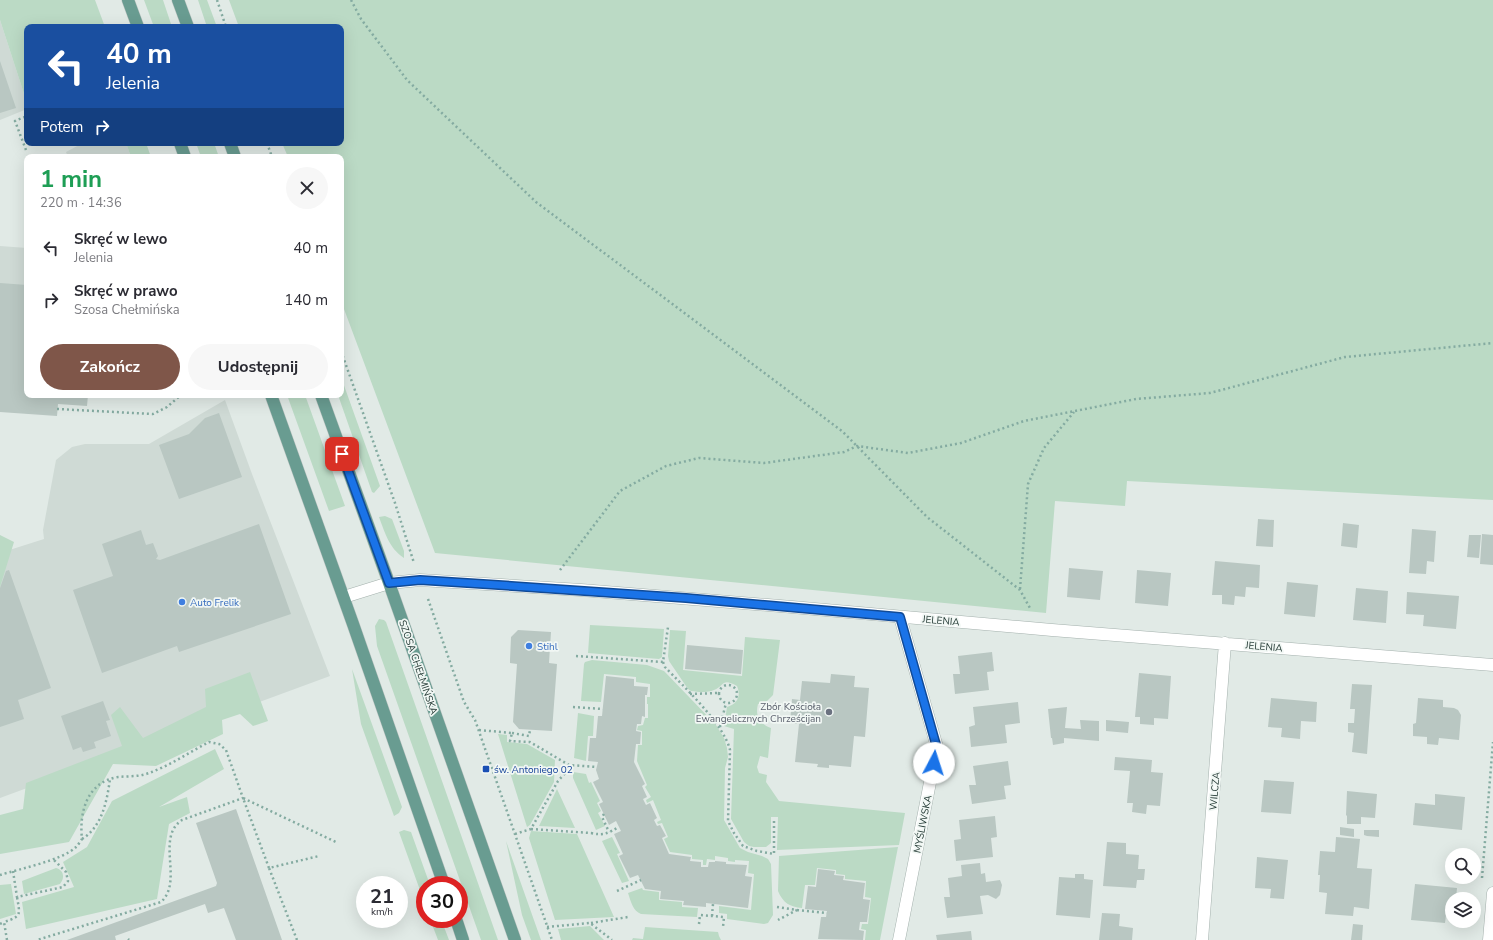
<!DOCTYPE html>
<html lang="pl">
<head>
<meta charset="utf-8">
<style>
	body { margin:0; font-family:"Nunito Sans",sans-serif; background:#f7f7f7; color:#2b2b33; height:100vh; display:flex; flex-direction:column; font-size:15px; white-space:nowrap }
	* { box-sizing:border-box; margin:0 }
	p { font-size:13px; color:#7c7c81 }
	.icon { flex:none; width:22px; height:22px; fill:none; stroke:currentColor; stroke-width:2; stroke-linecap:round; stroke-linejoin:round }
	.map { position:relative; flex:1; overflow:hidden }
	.sheet { position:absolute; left:24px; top:154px; width:320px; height:244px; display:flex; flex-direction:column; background:#fff; border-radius:8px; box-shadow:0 4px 16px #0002 }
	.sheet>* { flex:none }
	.guide { position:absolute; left:24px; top:24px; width:320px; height:122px; border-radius:8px; box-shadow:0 4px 16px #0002; background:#1a4fa0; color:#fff; overflow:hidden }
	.tools { position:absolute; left:1445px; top:848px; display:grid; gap:8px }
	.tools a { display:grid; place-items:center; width:36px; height:36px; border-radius:50%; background:#fff; box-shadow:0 4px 16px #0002; font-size:20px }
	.speed { position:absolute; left:356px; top:876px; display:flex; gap:8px; font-size:20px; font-weight:700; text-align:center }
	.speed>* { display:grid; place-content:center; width:52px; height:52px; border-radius:50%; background:#fff; box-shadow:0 4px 16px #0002; line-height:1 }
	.speed small { font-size:10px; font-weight:400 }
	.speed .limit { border:6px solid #d22; background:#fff; color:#111 }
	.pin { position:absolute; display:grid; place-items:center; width:34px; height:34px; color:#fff; margin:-17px; border-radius:8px; box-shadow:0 2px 6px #0006 }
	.me { position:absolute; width:44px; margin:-22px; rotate:5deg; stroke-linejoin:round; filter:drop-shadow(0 0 3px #0008) }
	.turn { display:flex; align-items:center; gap:14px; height:84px; padding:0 16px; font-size:18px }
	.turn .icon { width:52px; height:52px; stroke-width:2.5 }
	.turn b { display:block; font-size:28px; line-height:34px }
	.then { display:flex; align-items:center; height:38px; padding:0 16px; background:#0003; gap:8px; font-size:15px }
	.round { display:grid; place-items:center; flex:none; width:42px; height:42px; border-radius:21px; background:#f7f7f7 }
	.headline { display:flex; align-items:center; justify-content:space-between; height:68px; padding:0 16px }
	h1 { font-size:24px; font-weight:700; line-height:30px; color:#1e9e55 }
	.button { display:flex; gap:8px; margin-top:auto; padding:8px 16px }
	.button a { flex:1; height:46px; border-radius:24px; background:#7f5649; color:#fff; font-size:16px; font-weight:700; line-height:46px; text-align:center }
	.button a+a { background:#f7f7f7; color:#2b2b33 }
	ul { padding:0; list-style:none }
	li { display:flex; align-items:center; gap:12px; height:52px; padding:0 16px }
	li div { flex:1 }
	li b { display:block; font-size:15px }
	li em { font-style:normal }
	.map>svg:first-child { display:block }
</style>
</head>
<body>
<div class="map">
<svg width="1493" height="940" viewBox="0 0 1493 940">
	<rect width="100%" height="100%" fill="#e1eae6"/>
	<path fill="#cfdad5" d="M0,20L27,103V109L0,120Z
		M83,143H126L131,157H68L66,152Z
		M0,246L27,248V330L0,328Z
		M225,400L252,474L330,676L0,798V553L44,539L43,530L56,460L72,447L85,444H149Z"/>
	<path fill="#bbdac5" d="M0,0H95L105,27H27V103L0,20Z
		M144,0H163L172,27H154Z
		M198,0H207L217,27H207Z
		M229,0H1493V500L1127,481L1125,506L1055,501L1046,613L435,553L341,301V157H288L282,143H341V27H239Z
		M126,143H146L151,157H131Z
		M196,143H214L219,157H201Z
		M341,377L380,486L374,493L372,492L338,395H341Z
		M287,395H305L345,506L329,511Z
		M385,516L392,519L404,551V558C389,548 385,533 379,517Z
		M0,535L14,542L0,587Z
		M379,619L384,620L386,622L498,940H481L377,646L375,626Z
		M590,625L664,629L662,657L659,659L588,653Z
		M670,630L686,631L683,670L742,676L745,637L780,640L773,695L766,702L758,704C755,715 759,724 771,728L768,758L760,756L757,767L759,773L767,775L766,782L779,801L905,813L899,845L777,850L778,817H771V843L766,847H754L749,846L744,842L731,819L734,729L724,726L727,707C738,704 741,696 737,686C722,677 724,686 714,690C707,693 698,692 691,691L688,689L669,661L668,656Z
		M592,660L647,665L664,671L716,725L724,738L727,748L728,757L725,768L724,820L740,848L748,852L762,856L768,859L771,864L773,915L768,923L764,924L727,919V914L719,913V906L751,910L754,874L748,873L749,861L735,860V862L728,861V858L715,856V860L707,859L706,865H703V860L692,859V855L670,852L664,839L668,837L662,823L658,824L657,822L661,820L653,800L647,803L646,800L651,797L645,787L647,785L637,761L638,745H642V731L637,730L638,726L643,725L645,718H648V704H647V697H650V684L636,682V677L604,674L601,702L581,701L584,664L585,662Z
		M352,669L402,807L399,813L394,816L361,724Z
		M250,672L268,721L253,726L240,714L222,720L223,734L156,766L113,764L69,842L0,854V815L23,809L26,783L122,746L111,715L120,707L143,738L206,707L205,689Z
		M578,713L594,716L593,736H588L586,761L574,758Z
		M498,734L507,735V742L527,744L555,760L554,782L530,825L527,827Z
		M215,749L224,769L159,807L187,797L190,813L169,824L157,899L26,929L22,902L74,887L63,862L87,847L112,801Z
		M573,772L586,774L589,783L591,782L600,801L597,803L601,811L598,813L605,826L596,830L573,778Z
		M557,789L575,828L539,826Z
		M404,830L411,832L430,885H425V904L399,832Z
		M531,831L577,834L614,917L555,920L529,838Z
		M612,837L620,853L617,854L629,881L622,883L602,841Z
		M506,841L541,940H531L522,915Z
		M898,847L880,940H865L866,930L861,929L862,924H868L871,898L865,897L866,881L845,879V875L836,874V870L817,868L815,885H805L802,908C790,907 783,903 778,891L779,856Z
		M56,868C64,870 65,878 60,884L24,894L22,881Z
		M11,884L16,914L0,919V885Z
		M642,888L643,890L659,892V900L682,902V907L698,908L697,917L641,914C633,911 631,902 628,893Z
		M430,919H441L449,940H438Z
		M590,926L604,940H561L558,929Z
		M645,927L718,932L719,936L721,940H632L633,938L643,939Z"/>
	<path fill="#b9c7c2" d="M0,61L16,108L0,113Z
		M0,283L27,285V395H88L87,406L58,404L57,416L0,412Z
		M219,413L242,477L179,499L159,445L189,434L205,418Z
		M1258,519L1274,520L1273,547L1256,546Z
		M1343,523L1359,525L1357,548L1341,546Z
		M259,524L291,614L179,652L177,646L102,673L73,590L113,576L102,544L141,530L146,545L153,543L158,556L156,559L160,560Z
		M1412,529L1436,531L1434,562L1427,561L1426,574L1409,573Z
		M1482,534L1493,535V565L1480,564Z
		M1469,535H1481L1479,558L1467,557Z
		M1215,561L1260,565L1259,588L1246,587L1245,597L1235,596L1234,605L1222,604V595H1212Z
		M1069,568L1103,571L1100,600L1067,597Z
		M9,570L51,688L18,700L24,719L0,727V588L6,571Z
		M1137,570L1171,573L1168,606L1135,603Z
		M1287,582L1318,585L1315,617L1284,614Z
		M1356,588L1388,591L1386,623L1353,620Z
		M1407,592L1459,596L1456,629L1423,626L1424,615L1406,614Z
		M518,630L551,632L549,663L557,664L552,731L519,729L513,722L517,664L510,663V660L511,637Z
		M687,645L743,650L741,674L685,669Z
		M992,652L994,671L987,672L989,690L955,694L953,674H960L958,656Z
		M1139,673L1171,676L1168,719L1154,718V725L1140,724V717H1135Z
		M831,674L855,676L854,687L869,688L865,737L854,736L851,767L829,765V768L817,767L818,764L795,762L799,724L790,723L792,699L800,700L802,681L830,683Z
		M606,676L634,679V686L648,687L647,695H645V717L642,716L641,724H637L636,731L641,732L640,744H636L634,762L645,784L642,786L647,797L643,799L646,805L650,803L657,818L654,820L657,826L660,825L666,836L662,838L669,854L691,857L690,861L701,862V867H708L709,862H715V861L726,862V864L747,865L745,876L752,877L748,908L706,903V907L683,905L684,901L660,899L661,891L645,889L638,875L630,878L619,856L623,854L614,834L621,831L616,821L609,825L599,804L603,802L593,782L599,779L596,770L598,762L588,761L590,738H596L598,716H602Z
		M1352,684L1372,685L1367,754L1352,752L1354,733L1348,732V723H1354L1355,709H1350Z
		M1271,698L1317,702L1316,722L1301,721L1300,739L1281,737L1282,728L1268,727Z
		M1418,698L1443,700V707L1454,708L1458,710L1461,715L1459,740L1439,738L1438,745L1427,744V737L1413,736V724L1416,723Z
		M103,701L110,720L106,721L111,736L94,742L96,748L83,752L81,747L73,750L61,716Z
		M1018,702L1020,723L1005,725L1007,743L971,747L969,727L975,725L973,707Z
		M1067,707L1065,728L1081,729L1080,720L1099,721V741L1064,738V743L1053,745L1052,738H1051L1048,709Z
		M1106,720L1129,722L1128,733L1106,731Z
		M1115,757L1152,760L1151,772L1163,773L1160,806L1147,805L1146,814L1132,812L1133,803H1127L1130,771L1114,770Z
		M1008,761L1011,785L1004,786L1006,799L972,804L969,785H976L973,766Z
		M1264,780L1294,782L1291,814L1261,812Z
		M1347,791L1377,794L1375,818L1361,817V824H1347V816L1346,815Z
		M1435,794L1465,797L1462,830L1413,825L1415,803L1435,805Z
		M236,809L282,940H236L224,908L208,913L205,904L115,936L116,940H67L216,886L217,883L196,823Z
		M995,816L997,837L991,838L993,857L956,861L954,840L961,839L959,820Z
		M1340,827L1354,829V837L1340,835Z
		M1364,830H1379V837L1367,836L1364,835Z
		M1336,837L1360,839L1357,868L1372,869L1369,909L1354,907L1353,916L1325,914L1327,893L1319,892L1320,875H1318L1320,851L1335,852Z
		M1107,842L1126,843V854L1139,855L1138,869H1145L1144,880H1137L1136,888L1103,886Z
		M1257,857L1288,860L1284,899L1270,898L1271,889L1255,888Z
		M980,863L981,874L985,873L986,882L1000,880L1002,885L1000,895L996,899L988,895L980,896L983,914L947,918L944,897H950L948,878L962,876L961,865Z
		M818,869L835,871L834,875L844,876L843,880L865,883L863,899L870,900L867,922H860L859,930L864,931L863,940L818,939L821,917H826L827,911L805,909L808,886L816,887Z
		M1075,874H1084V879L1093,880L1090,918L1056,915L1059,877L1075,878Z
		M1415,884L1457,888L1456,899H1452V915H1446L1445,923L1411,920Z
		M1102,913L1120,914L1119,926L1133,928L1132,940H1099Z
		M1353,924L1363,925L1362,940H1351Z
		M971,931L972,940H937L936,935Z"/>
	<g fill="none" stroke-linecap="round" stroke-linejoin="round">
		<defs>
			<path id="minor" d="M344,597L389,583L420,580L581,590L792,607L1052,630L1493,665
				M899,940L937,747L900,617
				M1202,940L1225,643
				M1489,940L1493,893"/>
			<path id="major" d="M128,0L138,27
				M178,0L188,27
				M180,143L185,157
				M230,143L235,157
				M271,395L353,624L444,885
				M321,395L389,583L515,940
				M456,919L463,940"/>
		</defs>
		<use href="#minor" stroke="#a4b1ad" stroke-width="13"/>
		<use href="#major" stroke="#bdc4c2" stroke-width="13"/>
		<path stroke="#84aba1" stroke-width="2.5" stroke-dasharray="2 3" stroke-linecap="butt" d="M217,0L226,27
			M351,0L361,19L407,80L536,202L842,431L927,517L1020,590L1031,610
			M267,143L272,157
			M26,150L15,121L27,116
			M341,351L395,503L414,563
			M57,409L153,414L167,407L181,395
			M560,570L620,491L666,466L699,458L764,463L844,452L857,446L908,453L961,443L1024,421L1136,399L1210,393L1345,357L1493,343
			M1020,589L1028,484L1044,448L1074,412
			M428,599L464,702L475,720L552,940
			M576,656L663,662L668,627
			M663,662L665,667C684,687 724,724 730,750L728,821L734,833L743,846L757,851L774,854V821
			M719 694a9 9 0 1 1 18 0a9 9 0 1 1-18 0Z
			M690,694L718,693
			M573,707L603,709
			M720,727L726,703
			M479,730L512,733L510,741L530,742L569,765L597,767
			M512,733L529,736L530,730
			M604,814L602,817L609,832
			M531,829L591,833C604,836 608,833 619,827
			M515,834L531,829L558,781L569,769
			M82,839C102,827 107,801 110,779
			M269,868L243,798L338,843
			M13,871L17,897L63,887L68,881L66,872L53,859
			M0,875C19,869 63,860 76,847C78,845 80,842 82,839C79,812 87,782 118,777C128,776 139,777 149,773C169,766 190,752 209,742L219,744L226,750L243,798L182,820C155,838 184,881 161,902L37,940
			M1482,878L1493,742
			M617,891L641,880
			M777,907L797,910L778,920
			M797,910L827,913
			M712,916L713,904
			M591,923L628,917
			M0,924L4,922
			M699,924L700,915L724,917L723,927
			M547,927L590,923L612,940
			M128,939L129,940
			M7,940L4,922C22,916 20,915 17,897
			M297,940L269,868L319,856"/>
		<use href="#minor" stroke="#fff" stroke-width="12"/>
		<use href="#major" stroke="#699c91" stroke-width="12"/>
	</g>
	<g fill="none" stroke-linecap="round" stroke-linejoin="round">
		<defs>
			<path id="route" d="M342,454L389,583L420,580L483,584L686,598L900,617L937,748L934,763"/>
		</defs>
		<use href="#route" stroke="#114b97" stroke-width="10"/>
		<use href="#route" stroke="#1a73e8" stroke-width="7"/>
	</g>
	<g fill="#3f7fe0" stroke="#f1f7f4" stroke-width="1.5">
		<circle cx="182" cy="602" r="4"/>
		<circle cx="529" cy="646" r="4"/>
	</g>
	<circle fill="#6b7280" stroke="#f1f7f4" stroke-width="1.5" cx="829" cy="712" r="4"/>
	<rect fill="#1a4fb4" stroke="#f1f7f4" stroke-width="1.5" x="482" y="765" width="8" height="8" rx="2"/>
	<g text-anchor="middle" stroke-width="3.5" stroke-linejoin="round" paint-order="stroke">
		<g font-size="10" fill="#366cbe" stroke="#f1f7f4" text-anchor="start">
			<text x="190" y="606">Auto Frelik</text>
			<text x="537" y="650">Stihl</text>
		</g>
		<g font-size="10" fill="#233934" stroke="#f1f7f4">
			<text transform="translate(941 620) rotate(5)" y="4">JELENIA</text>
			<text transform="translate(1264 646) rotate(5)" y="4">JELENIA</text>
			<text transform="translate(419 667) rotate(71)" y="4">SZOSA CHEŁMIŃSKA</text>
			<text transform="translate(1214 791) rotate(-85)" y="4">WILCZA</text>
			<text transform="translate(922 824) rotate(-79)" y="4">MYŚLIWSKA</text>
		</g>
		<g font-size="10" fill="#5b616d" stroke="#f1f7f4" text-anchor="end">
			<text x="821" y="710">Zbór Kościoła<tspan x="821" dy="12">Ewangelicznych Chrześcijan</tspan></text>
		</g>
		<g font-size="10" fill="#164399" stroke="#f1f7f4" text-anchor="start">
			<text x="494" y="773">św. Antoniego 02</text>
		</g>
	</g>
</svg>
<div class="tools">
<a><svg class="icon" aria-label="search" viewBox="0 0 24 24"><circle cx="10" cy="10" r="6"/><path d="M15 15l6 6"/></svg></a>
<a><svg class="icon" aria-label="layers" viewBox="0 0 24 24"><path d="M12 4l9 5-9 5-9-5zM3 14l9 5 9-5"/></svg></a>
</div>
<div class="speed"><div>21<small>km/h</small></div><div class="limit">30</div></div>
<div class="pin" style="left:342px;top:454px;background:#d93025"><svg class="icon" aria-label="arrive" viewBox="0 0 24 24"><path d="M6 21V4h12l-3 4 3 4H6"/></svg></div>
<svg class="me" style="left:934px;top:763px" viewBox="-20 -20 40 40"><circle r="19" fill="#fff"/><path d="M0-13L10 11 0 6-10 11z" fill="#1a73e8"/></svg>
<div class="guide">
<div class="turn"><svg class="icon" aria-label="left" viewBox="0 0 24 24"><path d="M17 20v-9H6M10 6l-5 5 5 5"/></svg><div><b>40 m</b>Jelenia</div></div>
<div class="then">Potem<svg class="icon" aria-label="right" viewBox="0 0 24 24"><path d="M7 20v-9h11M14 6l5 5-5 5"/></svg></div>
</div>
<section class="sheet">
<div class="headline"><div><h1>1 min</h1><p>220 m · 14:36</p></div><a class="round"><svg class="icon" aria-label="close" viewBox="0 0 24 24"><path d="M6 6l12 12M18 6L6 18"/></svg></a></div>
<ul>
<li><svg class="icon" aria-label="left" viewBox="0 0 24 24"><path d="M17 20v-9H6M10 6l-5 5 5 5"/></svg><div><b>Skręć w lewo</b><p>Jelenia</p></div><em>40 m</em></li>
<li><svg class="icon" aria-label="right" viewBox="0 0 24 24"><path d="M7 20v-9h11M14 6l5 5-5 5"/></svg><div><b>Skręć w prawo</b><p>Szosa Chełmińska</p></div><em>140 m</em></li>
</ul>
<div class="button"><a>Zakończ</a><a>Udostępnij</a></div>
</section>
</div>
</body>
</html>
